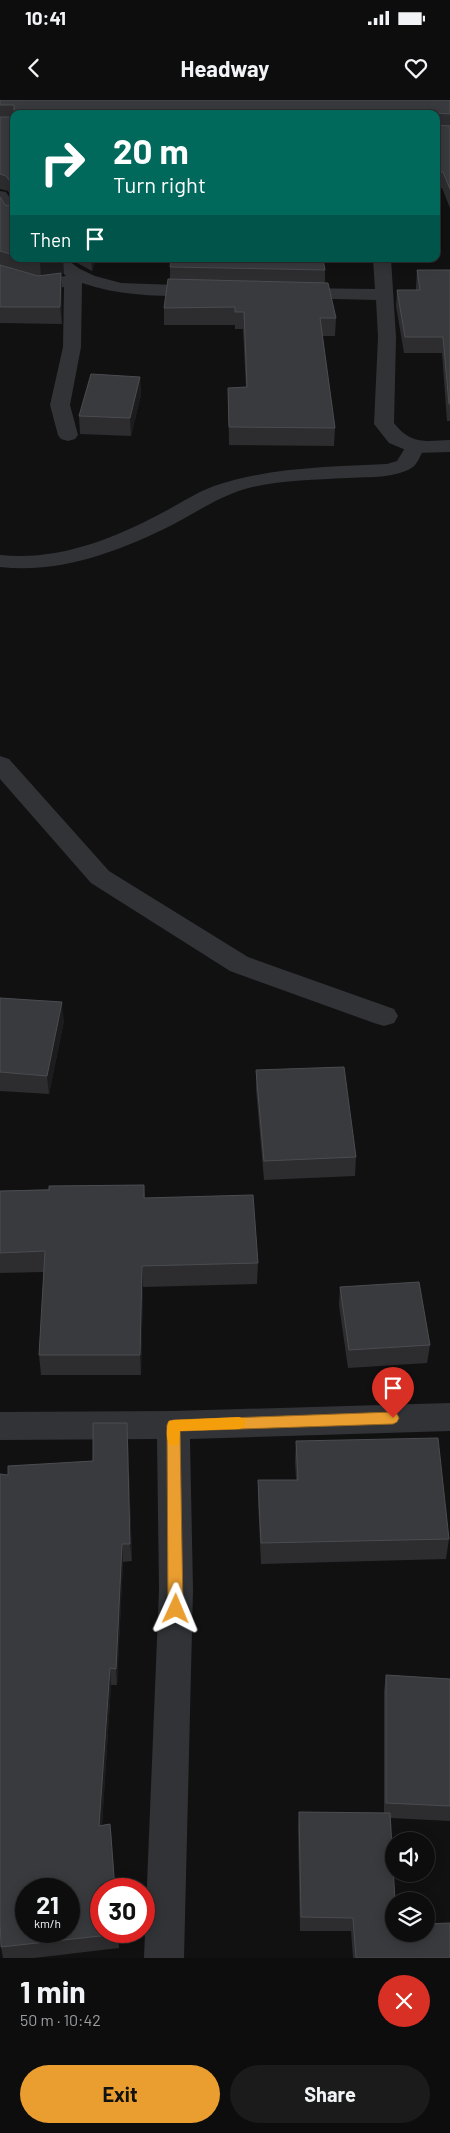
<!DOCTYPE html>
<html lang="en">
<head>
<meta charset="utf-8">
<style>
	body { margin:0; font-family:Barlow,sans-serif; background:#1b1b1c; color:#f1f3f6; height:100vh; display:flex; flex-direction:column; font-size:19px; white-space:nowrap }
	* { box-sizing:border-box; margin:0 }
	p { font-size:16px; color:#9a9c9e }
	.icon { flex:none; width:28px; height:28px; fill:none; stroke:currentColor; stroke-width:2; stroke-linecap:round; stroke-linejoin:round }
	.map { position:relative; height:1858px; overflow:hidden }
	.details { display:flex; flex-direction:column; background:#0d0d0e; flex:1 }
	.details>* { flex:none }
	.banner { position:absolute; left:10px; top:10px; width:430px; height:152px; border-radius:10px; box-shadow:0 2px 12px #0003,0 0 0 1px #2d2d2e; background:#00695c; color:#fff; overflow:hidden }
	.buttons { position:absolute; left:385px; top:1732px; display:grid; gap:10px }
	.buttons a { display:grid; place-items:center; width:50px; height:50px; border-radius:50%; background:#0d0d0e; box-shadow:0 2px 12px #0003,0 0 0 1px #2d2d2e; font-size:25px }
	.speed { position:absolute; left:15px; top:1778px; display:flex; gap:10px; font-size:25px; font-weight:700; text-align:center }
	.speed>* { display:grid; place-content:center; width:65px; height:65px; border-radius:50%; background:#0d0d0e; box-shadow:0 2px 12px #0003,0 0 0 1px #2d2d2e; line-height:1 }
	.speed small { font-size:12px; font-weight:400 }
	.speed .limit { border:8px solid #d22; background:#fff; color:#111 }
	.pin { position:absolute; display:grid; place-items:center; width:42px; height:42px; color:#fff; margin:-51px -21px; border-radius:50% 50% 50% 0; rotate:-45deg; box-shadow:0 0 5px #0007 }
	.pin .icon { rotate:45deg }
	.me { position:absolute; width:55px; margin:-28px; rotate:1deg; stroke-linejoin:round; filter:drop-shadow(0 0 4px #0008) }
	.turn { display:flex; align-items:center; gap:18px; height:105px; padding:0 20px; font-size:22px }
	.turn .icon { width:65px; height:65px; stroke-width:2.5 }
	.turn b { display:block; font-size:35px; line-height:42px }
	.then { display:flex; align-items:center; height:48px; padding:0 20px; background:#0003; gap:10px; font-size:19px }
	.round { display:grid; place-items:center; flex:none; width:52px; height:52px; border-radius:26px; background:#1b1b1c }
	.head { display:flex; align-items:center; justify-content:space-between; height:85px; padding:0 20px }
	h1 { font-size:30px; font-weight:700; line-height:38px }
	.cta { display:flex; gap:10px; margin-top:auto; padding:10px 20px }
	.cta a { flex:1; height:58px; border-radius:30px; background:#ea9e30; color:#111; font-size:20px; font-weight:700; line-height:58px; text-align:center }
	.cta a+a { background:#1b1b1c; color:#f1f3f6 }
	.status { display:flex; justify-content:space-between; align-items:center; height:35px; padding:0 25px; background:#0d0d0e; direction:ltr }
	.status svg { height:14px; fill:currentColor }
	header { display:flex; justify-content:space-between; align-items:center; height:65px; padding:0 20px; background:#0d0d0e; font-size:22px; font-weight:700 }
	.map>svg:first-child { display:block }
</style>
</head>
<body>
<div class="status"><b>10:41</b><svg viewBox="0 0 49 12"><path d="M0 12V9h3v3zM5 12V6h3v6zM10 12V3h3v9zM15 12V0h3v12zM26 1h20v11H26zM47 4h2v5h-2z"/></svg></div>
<header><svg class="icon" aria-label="back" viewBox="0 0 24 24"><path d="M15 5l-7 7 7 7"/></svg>Headway<svg class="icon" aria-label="heart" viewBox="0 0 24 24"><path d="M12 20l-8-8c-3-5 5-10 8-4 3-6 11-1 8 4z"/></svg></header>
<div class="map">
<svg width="450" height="1858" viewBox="0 0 450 1858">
	<rect width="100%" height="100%" fill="#111112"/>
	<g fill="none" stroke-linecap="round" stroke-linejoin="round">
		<path fill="#323337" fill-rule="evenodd" d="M415,341L422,343L425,347C415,366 417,368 396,374C380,378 363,377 347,378C313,380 278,380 245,389C219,397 198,411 174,424C120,451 61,474 0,467V455C57,461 110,440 160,414C178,405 195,393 214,386C270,367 329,367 387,364L397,361L408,343Z"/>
		<path fill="#323337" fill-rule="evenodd" d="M0,91L6,92L14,104V121L8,120L0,108Z
			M47,159H66L80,169L95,176L121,183L204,186L210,187L213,191L210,195L204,196C162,196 122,197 82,183L81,247L70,305L78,335L75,339L68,341L61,339L58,335L50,305L63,247L64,187L40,190L0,179V168L41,180L66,176Z
			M373,159H391L396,237L394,323C411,345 425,341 450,340V352L415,353L408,351L389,343L374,324L378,237L376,200L292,198L286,197L283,193L286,189L292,188L375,189Z
			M0,656L9,659L109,771L248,857L394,909L398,916L394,923L384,926L374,923L230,871L91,783L0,679Z
			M450,1303V1331L190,1339L193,1490L184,1858H144L159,1490L157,1339L0,1340V1312L173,1311Z"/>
	</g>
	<path fill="#2d2d30" d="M0,0H450V108L442,88H436V14H14V101L8,91L0,89Z
		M0,97L5,105L14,107V159H63L64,174H61L62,189V224L0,223Z
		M70,159H96L92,171Z
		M170,167L325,170V183L336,218L335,236H322L335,328L334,346L229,345L228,288H246L243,229H235V225H164V208L170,179Z
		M417,170H450V321H447L442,253H404L396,206L397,190H416V186Z
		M140,277L141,295L131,336L80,334L79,316Z
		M0,898L64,921L49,994L0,991Z
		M256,970L356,1057L355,1076L264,1080L256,989Z
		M144,1085L145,1098L258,1163L257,1184L143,1187L141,1275H41L39,1255L44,1172L0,1173V1091Z
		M340,1187L430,1245L427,1263L348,1268L339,1205Z
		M128,1341L132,1461L123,1462L117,1585H111L102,1725L110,1724L112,1740L101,1831H118L119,1848L34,1858H3L1,1847L8,1375L93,1361Z
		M296,1341L449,1439L446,1459L261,1464L258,1401V1380H296L295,1361Z
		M386,1575L450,1579V1721L391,1718L394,1834L450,1858H353L351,1831H300L298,1727L299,1712L384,1713V1591Z"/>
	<path fill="#1c1c1e" d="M58,159H63L64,174H61L62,189V224L60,207L41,178L40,162Z
		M91,159H96L92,171Z
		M140,277L141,295L131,336L130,318Z
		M62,902L64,921L49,994L47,976Z
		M142,1166L143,1187L141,1275L140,1255Z
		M127,1323L128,1341L132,1461L130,1444Z
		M122,1444L123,1462L117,1585L116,1569Z
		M110,1568L111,1585L101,1741L99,1726Z
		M110,1724L112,1740L115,1789Z"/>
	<path fill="#393a3e" stroke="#4a4c50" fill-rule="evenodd" d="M0,0H450V14L436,13V14H14V5H0Z
		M0,17H14V87L6,76L0,74Z
		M436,25L450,26V89L443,72H436Z
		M0,97L5,105L14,107V155L0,151Z
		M28,159H58L40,162Z
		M171,159H323L325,170L170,167Z
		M0,165L38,176L61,173L60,207H0Z
		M417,170H450V304H449L443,237H405L397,190H420Z
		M168,179L328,183L336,218H320L335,328L229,327L228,288L247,287L244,212H235V207L164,208Z
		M91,274L140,277L130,318L79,316Z
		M0,898L62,902L47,976L0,972Z
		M344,967L356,1057L264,1061L256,970Z
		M144,1085V1098L253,1095L258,1163L142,1166L140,1255H39L45,1151L0,1153V1091L49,1090V1086Z
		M419,1182L430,1245L349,1250L340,1187Z
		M93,1323H127L130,1444H122L116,1569L110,1568L99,1726L110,1724L115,1789H101V1831H118V1834L1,1847L0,1819V1374L8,1375V1366L93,1361ZM26,1789H69V1831H26Z
		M438,1338L449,1439L261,1443L258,1380H298L296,1341Z
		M386,1575L450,1579V1706L386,1703Z
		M299,1712L390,1713L395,1801H394V1834H426V1824L450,1823V1858H356L353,1818L301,1817Z"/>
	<path fill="#ea9e30" stroke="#98671f" d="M393,1312L397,1314L399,1318L397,1322L393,1324L180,1331L183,1509L181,1514L176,1516L171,1514L168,1509L167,1325L169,1321L174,1320Z"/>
	<path fill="#f59e0b" d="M239,1317L244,1319L246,1323L244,1327L239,1329L180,1331L179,1344L174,1346L169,1344C166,1338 166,1328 169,1321L174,1320Z"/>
</svg>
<div class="buttons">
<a><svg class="icon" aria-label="sound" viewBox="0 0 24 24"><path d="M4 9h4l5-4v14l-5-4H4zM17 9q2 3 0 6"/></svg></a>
<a><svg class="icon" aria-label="layers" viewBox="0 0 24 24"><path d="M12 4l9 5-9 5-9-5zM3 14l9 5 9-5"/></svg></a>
</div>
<div class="speed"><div>21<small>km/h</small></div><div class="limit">30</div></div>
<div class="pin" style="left:393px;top:1318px;background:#d93025"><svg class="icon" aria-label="arrive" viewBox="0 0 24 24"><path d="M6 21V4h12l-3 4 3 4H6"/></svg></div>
<svg class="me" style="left:176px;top:1509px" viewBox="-20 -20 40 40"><path d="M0-17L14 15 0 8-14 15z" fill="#ea9e30" stroke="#fff" stroke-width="4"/></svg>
<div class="banner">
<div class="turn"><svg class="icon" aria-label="right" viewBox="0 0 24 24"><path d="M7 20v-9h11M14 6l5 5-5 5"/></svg><div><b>20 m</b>Turn right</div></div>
<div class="then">Then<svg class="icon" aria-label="arrive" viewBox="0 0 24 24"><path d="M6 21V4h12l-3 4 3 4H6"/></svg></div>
</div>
</div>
<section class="details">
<div class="head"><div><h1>1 min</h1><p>50 m · 10:42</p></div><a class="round" style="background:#d93025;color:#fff"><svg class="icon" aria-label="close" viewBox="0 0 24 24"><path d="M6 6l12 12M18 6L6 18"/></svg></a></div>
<div class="cta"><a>Exit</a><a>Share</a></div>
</section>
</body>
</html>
